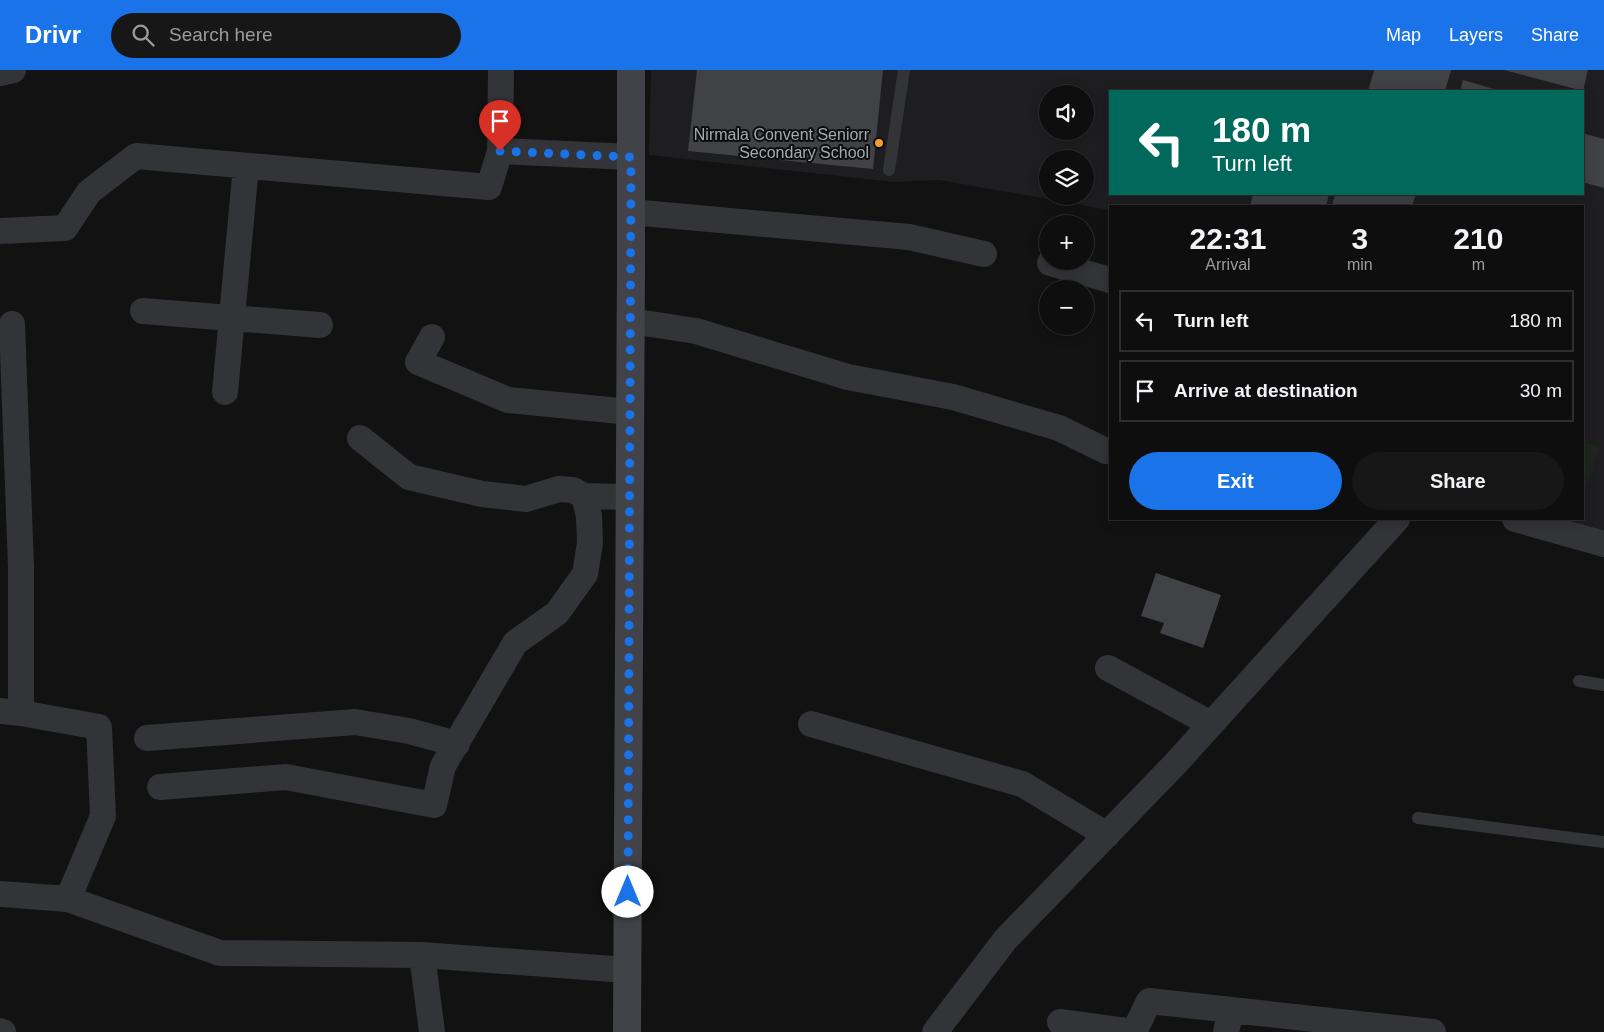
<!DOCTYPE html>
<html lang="en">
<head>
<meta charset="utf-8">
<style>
	body { margin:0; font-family:Arial,sans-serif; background:#171717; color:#f1f3f6; height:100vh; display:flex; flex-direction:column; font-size:19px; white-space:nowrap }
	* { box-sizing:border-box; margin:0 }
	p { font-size:16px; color:#9b9c9e }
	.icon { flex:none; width:28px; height:28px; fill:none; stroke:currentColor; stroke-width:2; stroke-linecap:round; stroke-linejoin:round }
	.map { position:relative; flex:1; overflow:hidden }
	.side { position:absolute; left:1109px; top:135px; width:475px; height:315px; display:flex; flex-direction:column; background:#0e0e0e; border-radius:0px; box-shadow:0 2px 12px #0003,0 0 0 1px #2e2e2e }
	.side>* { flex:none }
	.guide { position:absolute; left:1109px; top:20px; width:475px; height:105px; border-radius:0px; box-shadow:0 2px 12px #0003,0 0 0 1px #2e2e2e; background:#00695c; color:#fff; overflow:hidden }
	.fabs { position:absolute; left:1039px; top:15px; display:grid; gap:10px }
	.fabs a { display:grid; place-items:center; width:55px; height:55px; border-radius:50%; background:#0e0e0e; box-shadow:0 2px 12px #0003,0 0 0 1px #2e2e2e; font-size:25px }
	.pin { position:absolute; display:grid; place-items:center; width:42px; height:42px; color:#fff; margin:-51px -21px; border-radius:50% 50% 50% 0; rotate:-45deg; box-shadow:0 0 5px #0007 }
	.pin .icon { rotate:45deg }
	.me { position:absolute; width:55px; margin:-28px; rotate:0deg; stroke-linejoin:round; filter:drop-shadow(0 0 4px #0008) }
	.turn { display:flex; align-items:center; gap:18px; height:105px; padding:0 20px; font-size:22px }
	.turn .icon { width:65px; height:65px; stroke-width:2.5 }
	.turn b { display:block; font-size:35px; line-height:42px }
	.eta { display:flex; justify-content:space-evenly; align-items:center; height:85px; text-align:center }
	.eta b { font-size:30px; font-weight:600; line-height:35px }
	.primary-button { display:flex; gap:10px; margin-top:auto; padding:10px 20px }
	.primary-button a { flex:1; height:58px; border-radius:30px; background:#1a73e8; color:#fff; font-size:20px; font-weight:600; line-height:58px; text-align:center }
	.primary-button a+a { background:#171717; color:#f1f3f6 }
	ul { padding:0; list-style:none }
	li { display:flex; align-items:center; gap:15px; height:62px; margin:0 10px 8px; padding:0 10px; border:2px solid #2e2e2e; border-radius:0px }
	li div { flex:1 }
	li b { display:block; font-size:19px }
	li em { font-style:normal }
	header { display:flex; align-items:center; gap:30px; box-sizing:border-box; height:70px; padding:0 25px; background:#1a73e8; color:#fff }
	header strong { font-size:24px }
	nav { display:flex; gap:28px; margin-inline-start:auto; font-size:18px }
	.search { width:350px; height:45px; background:#171717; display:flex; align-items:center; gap:12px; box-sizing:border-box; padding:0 18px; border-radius:28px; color:#9b9c9e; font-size:19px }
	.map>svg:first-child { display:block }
</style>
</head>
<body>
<header>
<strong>Drivr</strong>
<div class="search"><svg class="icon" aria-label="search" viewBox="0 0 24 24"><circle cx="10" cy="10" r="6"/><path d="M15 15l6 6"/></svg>Search here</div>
<nav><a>Map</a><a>Layers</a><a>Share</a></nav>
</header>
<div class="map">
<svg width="1604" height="962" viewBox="0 0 1604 962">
	<rect width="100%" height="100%" fill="#121213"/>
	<path fill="#1e1e20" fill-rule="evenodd" d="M651,0H1604V467L1540,449H1582V136H1110V140L939,110L894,112L649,85ZM1110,21H1582V124H1110ZM1048,24H1085V61H1048ZM1048,89H1085V126H1048Z"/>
	<path fill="#1e261f" d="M1583,372L1599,377L1583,427L1582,372Z"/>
	<path fill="#414246" d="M697,0H883L873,99L688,81Z
		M1374,0H1451L1445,21H1368Z
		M1504,0H1588L1583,21Z
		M1463,10L1501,21H1460Z
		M1582,63L1604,69V118L1582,112Z
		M1253,124H1329L1326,136H1250Z
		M1335,124H1416L1412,136H1332Z
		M1156,503L1221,525L1203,578L1160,563L1164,553L1141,546Z"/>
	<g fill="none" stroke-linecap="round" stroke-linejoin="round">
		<path stroke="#333438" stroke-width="12" d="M889,100L904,0
			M1579,611L1604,615
			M1418,748L1604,772"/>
		<path stroke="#333438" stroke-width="26" d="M0,3L13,0
			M500,81L501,0
			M631,142L909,167L984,184
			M0,161L65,158L89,122L136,86L489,117L500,81L631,87
			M1050,193L1110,210
			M143,241L320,255
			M631,251L696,261L848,307L953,327L1059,358L1106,381
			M12,254L21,497V643
			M432,267L418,292L508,330L630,342
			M225,322L246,96
			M360,368L409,407L482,424L526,429L559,419L573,420L584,426L629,427
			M1515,449L1604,474
			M1108,598L1211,654
			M0,641L21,643L99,657L103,746L68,829
			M811,654L1022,714L1107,765
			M147,668L355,652L409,661L457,674
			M160,717L286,707L434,735L443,696L515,573L557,543L585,504L590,473L589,446L584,426
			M0,824L68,829L220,883L422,885L627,900
			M422,885L432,962
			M1060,952L1134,962L1149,931L1433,962
			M0,961L3,962
			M935,962L1005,870L1176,693L1397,449
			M1226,962L1231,940"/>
		<path stroke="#414348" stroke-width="28" d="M627,962L631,191V0"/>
	</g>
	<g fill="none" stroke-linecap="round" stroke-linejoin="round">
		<path stroke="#1a73e8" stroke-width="9" stroke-dasharray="0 16.2" d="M500,81L631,87L628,822"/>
	</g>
	<circle fill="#f19e2c" stroke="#0d0d0e" stroke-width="2" cx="879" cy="73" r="5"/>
	<g text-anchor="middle" stroke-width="4" stroke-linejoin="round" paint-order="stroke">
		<g font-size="16" fill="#a3aab4" stroke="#0d0d0e" text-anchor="end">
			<text x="869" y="70">Nirmala Convent Seniorr<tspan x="869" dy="18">Secondary School</tspan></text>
		</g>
	</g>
</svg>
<div class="fabs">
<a><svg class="icon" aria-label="sound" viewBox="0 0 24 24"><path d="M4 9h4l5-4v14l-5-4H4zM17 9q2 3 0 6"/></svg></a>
<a><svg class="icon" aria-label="layers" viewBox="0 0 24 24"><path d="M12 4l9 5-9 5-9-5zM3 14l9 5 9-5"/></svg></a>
<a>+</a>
<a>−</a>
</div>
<div class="pin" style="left:500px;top:81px;background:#d93025"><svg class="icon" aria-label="arrive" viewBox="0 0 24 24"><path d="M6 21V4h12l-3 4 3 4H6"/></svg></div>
<svg class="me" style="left:628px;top:822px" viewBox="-20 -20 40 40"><circle r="19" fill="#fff"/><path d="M0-13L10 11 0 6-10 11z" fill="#1a73e8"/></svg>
<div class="guide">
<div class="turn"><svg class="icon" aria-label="left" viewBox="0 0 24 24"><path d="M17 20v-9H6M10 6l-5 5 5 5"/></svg><div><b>180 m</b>Turn left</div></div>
</div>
<section class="side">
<div class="eta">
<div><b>22:31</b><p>Arrival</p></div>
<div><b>3</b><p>min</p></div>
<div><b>210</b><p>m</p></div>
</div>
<ul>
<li><svg class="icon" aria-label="left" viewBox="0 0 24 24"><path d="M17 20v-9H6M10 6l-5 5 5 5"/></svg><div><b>Turn left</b></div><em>180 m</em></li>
<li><svg class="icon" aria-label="arrive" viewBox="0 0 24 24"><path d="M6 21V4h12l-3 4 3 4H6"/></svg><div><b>Arrive at destination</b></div><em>30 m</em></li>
</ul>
<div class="primary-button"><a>Exit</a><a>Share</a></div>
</section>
</div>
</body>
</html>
